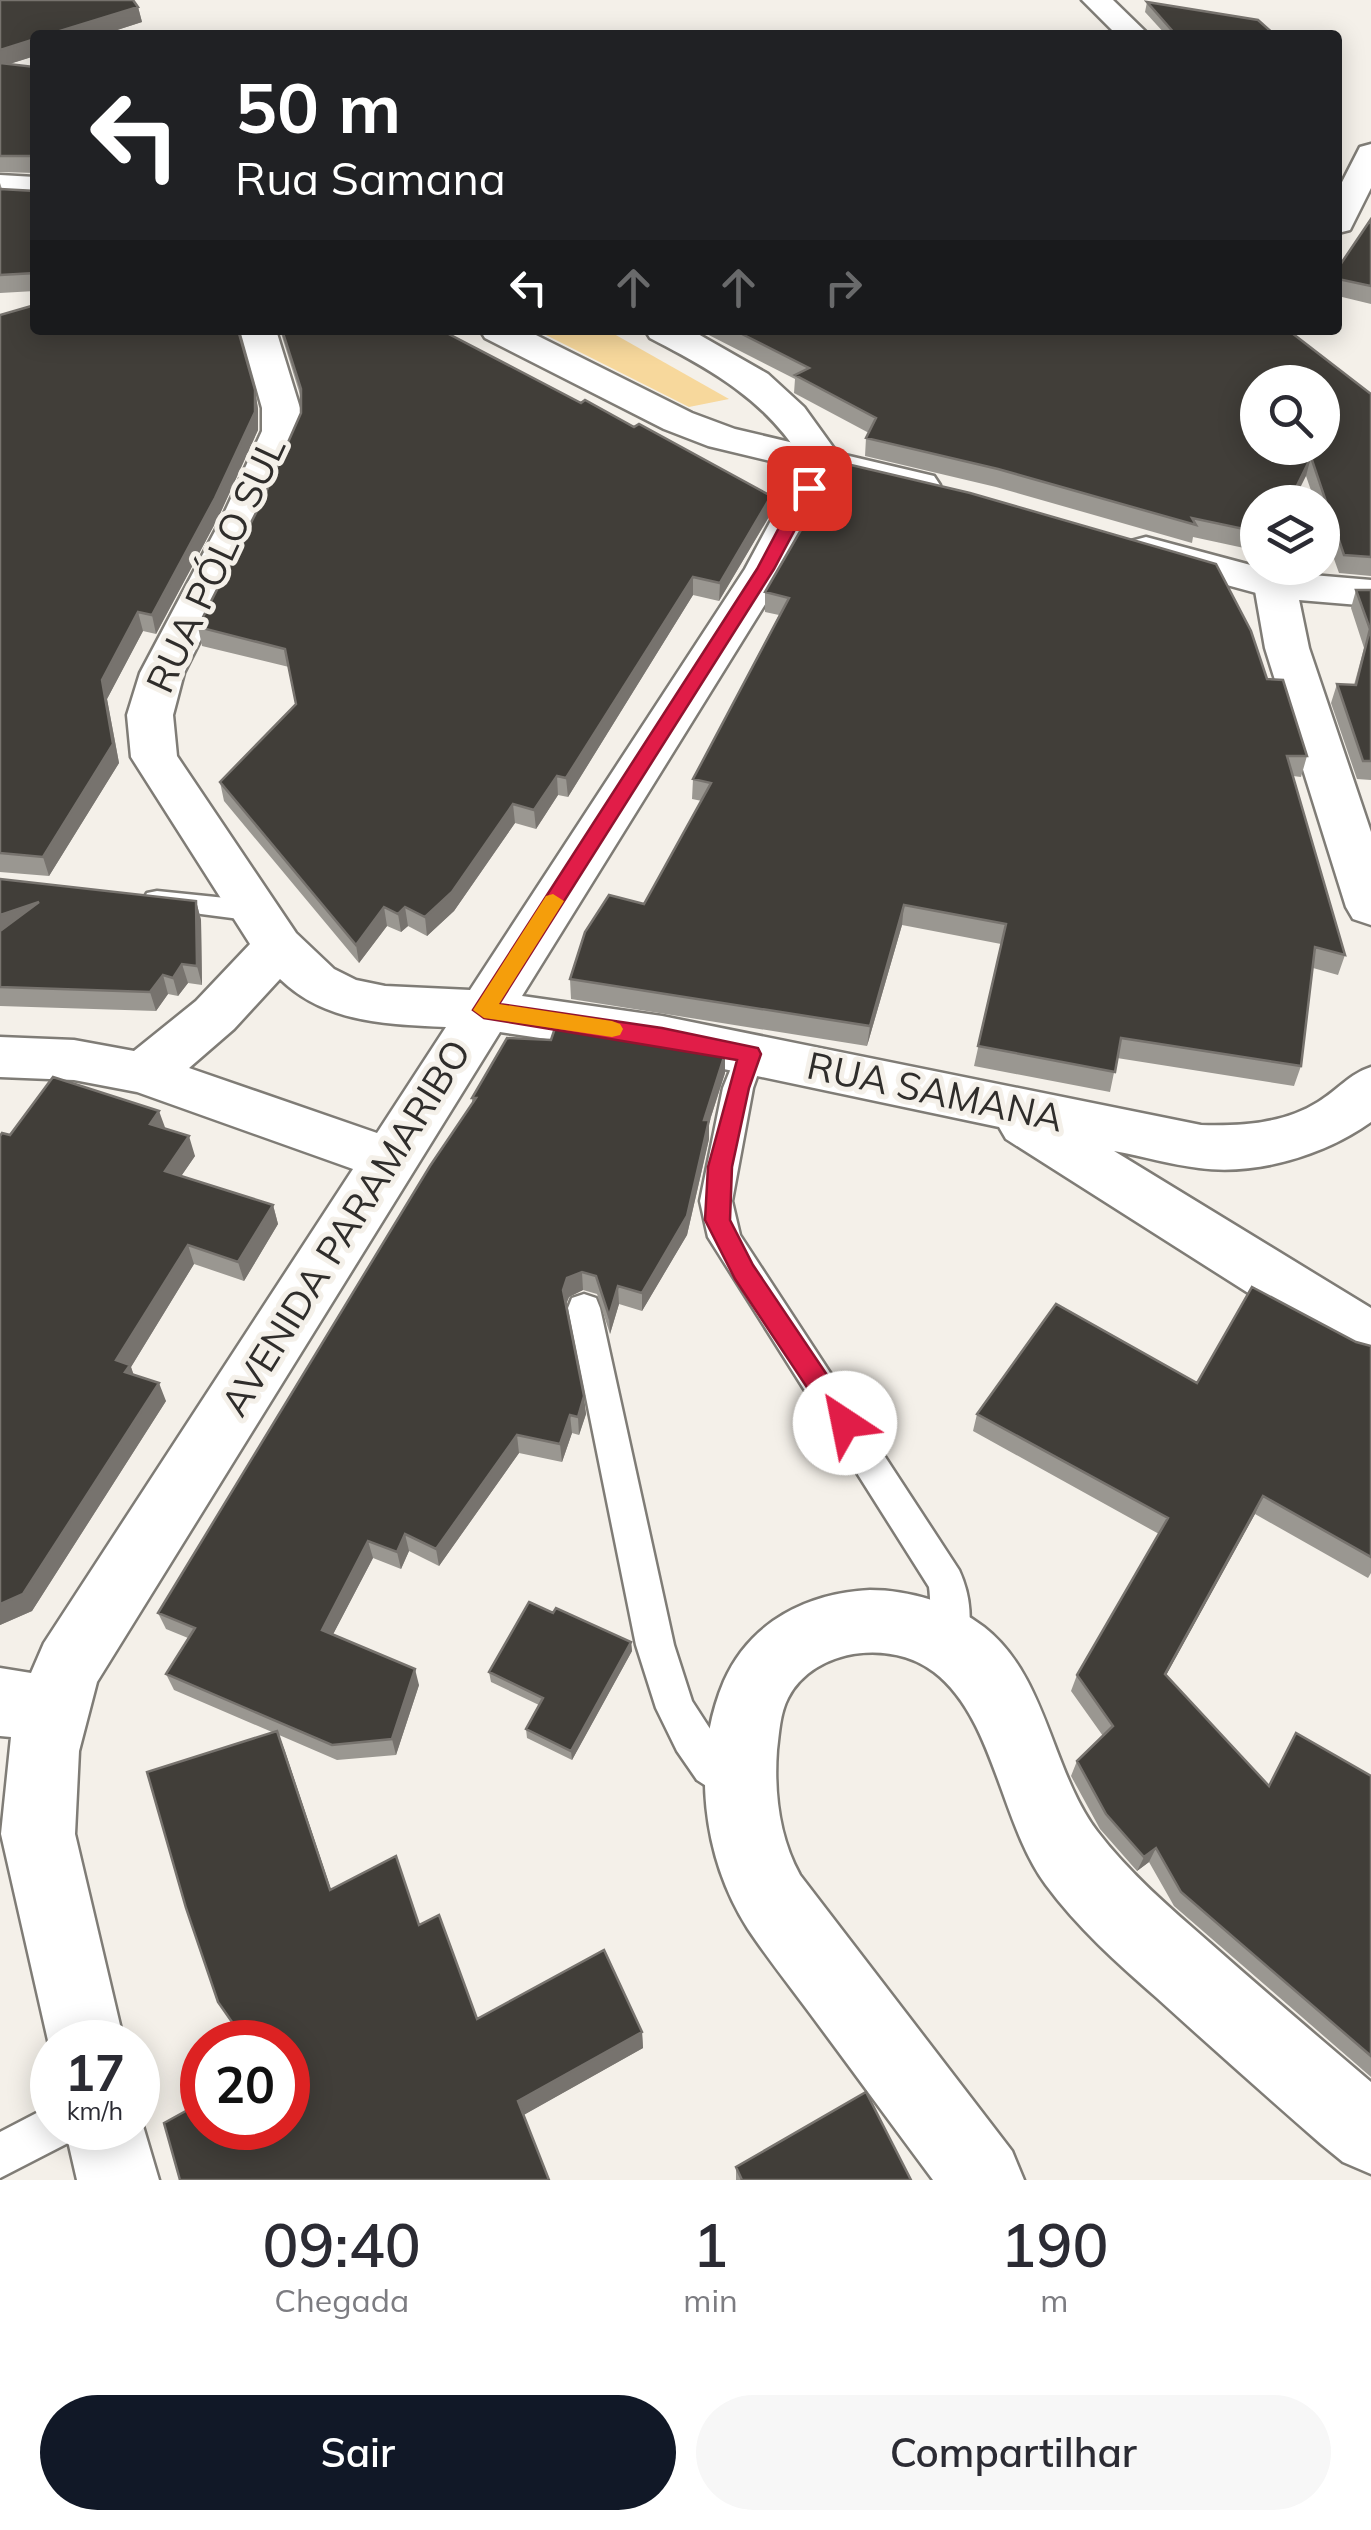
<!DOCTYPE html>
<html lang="pt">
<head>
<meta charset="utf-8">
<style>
	body { margin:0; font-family:Mulish,sans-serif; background:#f7f7f7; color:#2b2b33; height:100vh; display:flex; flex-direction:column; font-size:38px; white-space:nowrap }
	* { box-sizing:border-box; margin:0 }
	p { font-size:32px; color:#7c7c81 }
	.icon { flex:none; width:55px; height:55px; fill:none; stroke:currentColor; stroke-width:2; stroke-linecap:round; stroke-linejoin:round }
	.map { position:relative; height:2180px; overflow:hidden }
	.sheet { display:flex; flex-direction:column; background:#fff; flex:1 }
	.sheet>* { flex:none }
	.hud { position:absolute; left:30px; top:30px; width:1312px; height:305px; border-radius:10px; box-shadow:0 5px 25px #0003; background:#202124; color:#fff; overflow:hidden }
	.fabs { position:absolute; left:1240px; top:365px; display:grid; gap:20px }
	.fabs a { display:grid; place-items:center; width:100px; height:100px; border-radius:50%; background:#fff; box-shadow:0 5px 25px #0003; font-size:50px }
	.speed { position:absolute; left:30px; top:2020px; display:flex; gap:20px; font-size:50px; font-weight:700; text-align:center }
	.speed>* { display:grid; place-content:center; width:130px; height:130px; border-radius:50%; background:#fff; box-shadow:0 5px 25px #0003; line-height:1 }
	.speed small { font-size:25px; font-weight:400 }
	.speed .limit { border:15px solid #d22; background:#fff; color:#111 }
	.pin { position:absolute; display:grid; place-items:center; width:85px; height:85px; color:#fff; margin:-42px; border-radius:20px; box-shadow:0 5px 15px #0006 }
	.me { position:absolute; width:110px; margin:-55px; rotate:326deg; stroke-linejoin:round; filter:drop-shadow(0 0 8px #0008) }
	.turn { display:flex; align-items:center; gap:35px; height:210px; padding:0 40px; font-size:45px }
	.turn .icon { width:130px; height:130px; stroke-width:2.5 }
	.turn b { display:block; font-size:70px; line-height:85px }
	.lanes { display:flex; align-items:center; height:95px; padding:0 40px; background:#0003; justify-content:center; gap:50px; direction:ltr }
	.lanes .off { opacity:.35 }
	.eta { display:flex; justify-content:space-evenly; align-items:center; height:170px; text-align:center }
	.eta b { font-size:60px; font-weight:600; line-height:70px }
	.cta { display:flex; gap:20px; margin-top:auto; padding:20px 40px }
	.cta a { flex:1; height:115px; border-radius:60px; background:#111827; color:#fff; font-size:40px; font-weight:600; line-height:115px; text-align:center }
	.cta a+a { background:#f7f7f7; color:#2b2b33 }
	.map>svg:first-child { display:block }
</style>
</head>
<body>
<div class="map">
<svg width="1371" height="2180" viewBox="0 0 1371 2180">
	<rect width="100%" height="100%" fill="#f4f0e9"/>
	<path fill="#f7d89c" d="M536,330H607L729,399L689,407Z"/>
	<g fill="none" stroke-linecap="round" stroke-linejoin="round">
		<defs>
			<path id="lane" d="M157,891L255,901L265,904L269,911L265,918L255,921L147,907L143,900L147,893Z
				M750,1043L760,1046L765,1054L753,1088L732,1201L740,1235L959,1570C971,1596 974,1626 962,1652L949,1658L936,1652C928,1635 932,1608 929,1587L708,1237L700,1201L723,1088L740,1046Z
				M584,1294L596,1298L600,1308L674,1645L692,1701L725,1752L750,1772L756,1786L750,1800L736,1805L697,1780L677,1751L656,1708L636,1645L568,1308L572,1298Z
				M52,2105V2128H74L68,2143L0,2178V2132Z"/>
			<path id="street" d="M1082,0H1113L1149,35H1117Z
				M1371,144V188L1350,230L1338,233V190L1360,147Z
				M240,330H276L300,408V431L262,518L184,673L173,715L177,756L296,933L334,969L356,980L385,986L470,990L745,569L803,461C766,400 712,370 650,338L645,330H691L768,374L804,407L843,461L787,569L522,996L662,1016L1201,1125C1241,1126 1283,1124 1318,1102C1338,1090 1349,1074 1371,1067V1122C1325,1155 1256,1176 1199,1168C1171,1165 1142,1156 1114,1151L1371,1308V1365L1349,1357L1006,1139L999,1127L662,1056L500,1032L97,1682L79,1751L75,1834L124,2042H52V2058L1,1834L11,1737L0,1736V1668L31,1673L44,1643L353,1169L137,1092L74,1080L0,1077V1037L74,1040L134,1051L196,1001L250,944L131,757L127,715L140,673L222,518L262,431V408ZM280,979C325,1023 386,1024 446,1027L377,1133L189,1068L234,1029Z
				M1275,572L1290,576L1296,585L1309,648L1371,832V925L1353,919L1346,907L1265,648L1254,585L1260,576Z
				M870,1590C909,1590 953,1603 984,1627C1047,1676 1051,1770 1097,1831C1129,1873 1170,1908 1210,1943C1263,1990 1317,2036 1371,2082V2174L1343,2162L1321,2144C1266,2096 1211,2047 1157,1998C1117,1963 1077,1927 1046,1885C1000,1823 995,1719 934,1672C891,1639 814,1648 788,1698C780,1713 779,1734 777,1750C774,1792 779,1837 800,1875L1012,2151L1024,2180H933C895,2129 858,2078 820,2027C796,1994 770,1962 748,1929C702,1857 691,1759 724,1681C750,1622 807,1593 870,1590Z
				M138,2109L159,2180H77L65,2128H138Z"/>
			<path id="secondary" d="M0,175L35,177V197L0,195Z
				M480,330H526L692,413L735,429L934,476L940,485L934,494L920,497L708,446L664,429L485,338Z
				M1146,537L1277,572L1371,580V606L1275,598L1131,559L1125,550L1131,541Z"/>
		</defs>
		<use href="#lane" stroke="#7f7c76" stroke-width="5"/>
		<use href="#street" stroke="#7f7c76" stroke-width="5"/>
		<use href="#secondary" stroke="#7f7c76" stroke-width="5"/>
		<use href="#lane" fill="#fff" fill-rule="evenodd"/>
		<use href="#street" fill="#fff" fill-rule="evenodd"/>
		<use href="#secondary" fill="#fff" fill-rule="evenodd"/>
	</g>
	<path fill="#9a9791" d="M0,0L138,7L142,22L9,64L35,67V173L0,172Z
		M1147,2L1275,35H1166L1145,12Z
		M0,183L2,189L35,191V291L0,293Z
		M1371,219V304L1338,296V268Z
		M0,315L255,390L258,409V430L219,516L156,634L143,631L107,699L119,763L49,876L0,872Z
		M280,330H441L770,515L719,601L693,595L568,797L558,795L536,829L515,823L454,911L427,936L408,926L401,932L387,926L359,963L224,801L220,782L296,704L289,667L202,646L198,627L262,501L301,413V398Z
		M699,330H1288L1371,394V576L1339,573L1322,525V502H1315L1306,476L1258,502V551L1193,537L1192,543L996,487L865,456L866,438L869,433L794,393L795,379Z
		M820,522L1267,679L1307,756L1301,777L1293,776L1345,955L1338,975L1313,968L1301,1066L1294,1086L1117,1058L1110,1092L974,1066L1001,944L902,925L867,1046L571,999L570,979L644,904L702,801L692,799L693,779L779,615L765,612V592Z
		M1356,590H1371V780L1357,779L1331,703L1337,684L1354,685L1364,648L1351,608Z
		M0,879L196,901L201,920L202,985L188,983L178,996L168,994L156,1011L0,1006Z
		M725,1073L709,1123V1139L687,1235L642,1311L619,1304L610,1334L597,1294L583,1290L569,1297L566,1305L586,1414L579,1435L572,1433L562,1462L519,1453L439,1566L409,1551L401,1569L373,1558L333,1634L419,1685L396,1755L337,1760L279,1735L331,1890L419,1925L477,2019L642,2032L643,2048L523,2115L288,2128V2042H244L218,2002L272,1732L174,1690L166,1674L188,1638L166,1629L158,1613L472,1104V1098Z
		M165,1128L195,1156L181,1176L273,1205L278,1224L244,1281L194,1264L131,1367L133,1374L166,1401L32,1611L0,1625V1136Z
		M1356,1342L1371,1346V1573L1368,1578L1255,1514L1166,1675L1269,1785L1296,1733L1371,1776V2077L1174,1906L1149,1862L1137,1871L1100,1829L1071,1776L1077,1761L1103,1736L1071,1691L1077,1675L1159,1534L973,1431L977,1414L1197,1383Z
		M553,1613L631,1642L632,1651L572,1760L527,1738L526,1729L539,1705L491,1682L489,1672Z
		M736,2167L911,2180H736Z"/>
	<path fill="#77736e" d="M138,7L142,22L102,35H47Z
		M35,39V56L0,67V50Z
		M255,390L258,409V430L219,516L156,634L152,615Z
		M1311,457L1306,476L1293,502H1289Z
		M771,496L770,515L719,601L720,583Z
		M693,577V595L568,797L566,778Z
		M138,612L143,631L107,699L119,763L49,876L43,857L102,680Z
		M557,776L558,795L536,829L534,810Z
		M513,804L515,823L454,911L427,936L425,917Z
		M196,901L201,920L202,985L197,966Z
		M39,902L0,936V915Z
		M904,905L902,925L867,1046L870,1026Z
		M384,907L387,926L359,963L356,945Z
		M405,907L408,926L401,932L398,914Z
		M182,964L188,983L178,996L173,978Z
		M163,975L168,994L156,1011L150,992Z
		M725,1054V1073L709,1123V1139L687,1235L642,1311V1293L704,1120Z
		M159,1111L166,1130L150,1124Z
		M189,1136L195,1156L171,1191L165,1171Z
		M273,1205L278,1224L244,1281L238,1262Z
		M188,1245L194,1264L131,1367L137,1384L116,1360Z
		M582,1272L583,1290L569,1297L564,1309L563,1290L567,1278Z
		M618,1286L619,1304L610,1334L609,1316Z
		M159,1383L166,1401L32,1611L0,1625V1604Z
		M584,1396L586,1414L579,1435L578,1417Z
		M570,1415L572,1433L562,1462L560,1444Z
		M517,1435L519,1453L439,1566L436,1549Z
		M1263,1496L1255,1514L1158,1690L1165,1674Z
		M405,1534L409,1551L401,1569L397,1552Z
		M368,1541L373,1558L327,1646L322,1630Z
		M631,1642L632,1651L572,1760L571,1751Z
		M415,1669L419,1685L396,1755L392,1739Z
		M277,1731L285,1751L337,1908L330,1890Z
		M1156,1848L1149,1862L1137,1871L1144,1857Z
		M642,2032L643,2048L522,2116L518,2101Z"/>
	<path fill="#413e39" stroke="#77736e" stroke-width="2.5" fill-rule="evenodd" d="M0,0H133L138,7L47,35H35V39L0,50Z
		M1147,2L1258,20L1275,35H1176Z
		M0,63L35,67V163L31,156H0Z
		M0,189L35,191V273L0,275Z
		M1371,219V286L1338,279V268Z
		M35,305V330H238L255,390V412L215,498L152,615L138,612L102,680L113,744L43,857L0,853V315Z
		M282,330H441L581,403L585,400L634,427L639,424L771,496L720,583L693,577L566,778L557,776L534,810L513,804L452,892L425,917L405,907L398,914L384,907L356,945L220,782L296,704L285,649L198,627L262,501L301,413V389Z
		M734,330H1288L1371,394V557L1344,555L1311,457L1289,502H1258V532L1192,518L1196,525L998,469L866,438L876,418L795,375L809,368ZM1258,382H1322V448H1258Z
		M851,465L970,493L1216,564L1251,631L1267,679L1283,680L1307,756H1287L1345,955L1315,947L1301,1066L1121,1038L1115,1072L978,1046L1006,924L904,905L870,1026L570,979L585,932L609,895L644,904L711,783L693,779L789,598L765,592L809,516L820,522Z
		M1356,590H1371V761H1363L1337,684L1356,685L1370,629Z
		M0,879L196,901L197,966L182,964L173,978L163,975L150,992L0,987V931L39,902L0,915Z
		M556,1025L725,1054L704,1120H709L687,1216L642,1293L618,1286L609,1316L596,1276L582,1272L567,1278L563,1290L584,1396L578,1417L570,1415L560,1444L517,1435L436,1549L405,1534L397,1552L368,1541L322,1630L415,1669L392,1739L332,1745L166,1674L195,1628L158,1613L430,1166L476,1098H472L507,1038L551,1040Z
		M53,1077L159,1111L150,1124L189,1136L165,1171L273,1205L238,1262L188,1245L116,1360L130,1365L125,1372L159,1383L23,1594L0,1604V1136L2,1133L10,1135Z
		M1252,1287L1356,1342L1371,1346V1557L1263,1496L1165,1674L1269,1786L1296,1733L1371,1776V2056L1181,1892L1156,1848L1144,1857L1106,1814L1077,1761L1113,1726L1077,1675L1168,1518L977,1414L1056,1304L1197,1383Z
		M529,1602L553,1613L556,1608L631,1642L571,1751L526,1729L543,1698L489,1672Z
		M277,1731L330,1890L396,1856L419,1925L439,1915L477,2019L604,1950L642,2032L518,2101L549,2180H180L164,2123L202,2102V2128H288V2042H246L218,2002L186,1908L147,1772Z
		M866,2092L911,2180H742L736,2167Z"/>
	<path fill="#e11d48" stroke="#92132f" stroke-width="2.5" d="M809,483L817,488L774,569L499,1004L662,1028L758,1048L761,1054L749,1088L732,1167L730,1220L753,1265L854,1415L858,1423L854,1431L845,1434L836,1431L735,1279L705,1220L708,1167L737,1060L484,1018L473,1010L757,569L800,488Z"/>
	<path fill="#f59e0b" d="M553,894L564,901L499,1004L612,1021L620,1024L623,1029L620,1035L612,1037L484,1018L473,1010L546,896Z"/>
	<g text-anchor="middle" stroke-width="10" stroke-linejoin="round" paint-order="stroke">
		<g font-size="38" fill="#2f2d2b" stroke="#f4f0e9">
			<text transform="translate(216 565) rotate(-65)" y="13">RUA PÓLO SUL</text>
			<text transform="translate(935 1092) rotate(12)" y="13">RUA SAMANA</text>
			<text transform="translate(346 1228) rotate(-58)" y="13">AVENIDA PARAMARIBO</text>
		</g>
	</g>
</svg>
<div class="fabs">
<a><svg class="icon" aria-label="search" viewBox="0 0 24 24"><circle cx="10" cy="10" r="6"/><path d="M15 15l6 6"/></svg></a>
<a><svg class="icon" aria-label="layers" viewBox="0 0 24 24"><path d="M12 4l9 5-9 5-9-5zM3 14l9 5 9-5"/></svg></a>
</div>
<div class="speed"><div>17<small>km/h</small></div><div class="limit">20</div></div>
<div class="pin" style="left:809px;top:488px;background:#d93025"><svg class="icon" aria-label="arrive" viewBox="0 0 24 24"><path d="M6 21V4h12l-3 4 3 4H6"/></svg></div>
<svg class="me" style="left:845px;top:1423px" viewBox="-20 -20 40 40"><circle r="19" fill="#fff"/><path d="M0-13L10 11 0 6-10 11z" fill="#e11d48"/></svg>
<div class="hud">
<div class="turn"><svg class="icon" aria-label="left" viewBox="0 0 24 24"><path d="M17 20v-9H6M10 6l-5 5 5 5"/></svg><div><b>50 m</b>Rua Samana</div></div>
<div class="lanes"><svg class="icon" aria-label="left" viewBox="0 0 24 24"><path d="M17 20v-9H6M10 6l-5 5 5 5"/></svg><svg class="icon off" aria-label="ahead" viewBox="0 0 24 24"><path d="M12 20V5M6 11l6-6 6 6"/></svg><svg class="icon off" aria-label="ahead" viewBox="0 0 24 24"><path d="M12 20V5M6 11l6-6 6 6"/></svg><svg class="icon off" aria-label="right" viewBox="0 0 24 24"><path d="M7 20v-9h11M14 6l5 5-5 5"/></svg></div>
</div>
</div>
<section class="sheet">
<div class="eta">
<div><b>09:40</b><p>Chegada</p></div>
<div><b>1</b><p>min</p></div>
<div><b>190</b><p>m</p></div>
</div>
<div class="cta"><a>Sair</a><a>Compartilhar</a></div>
</section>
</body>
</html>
